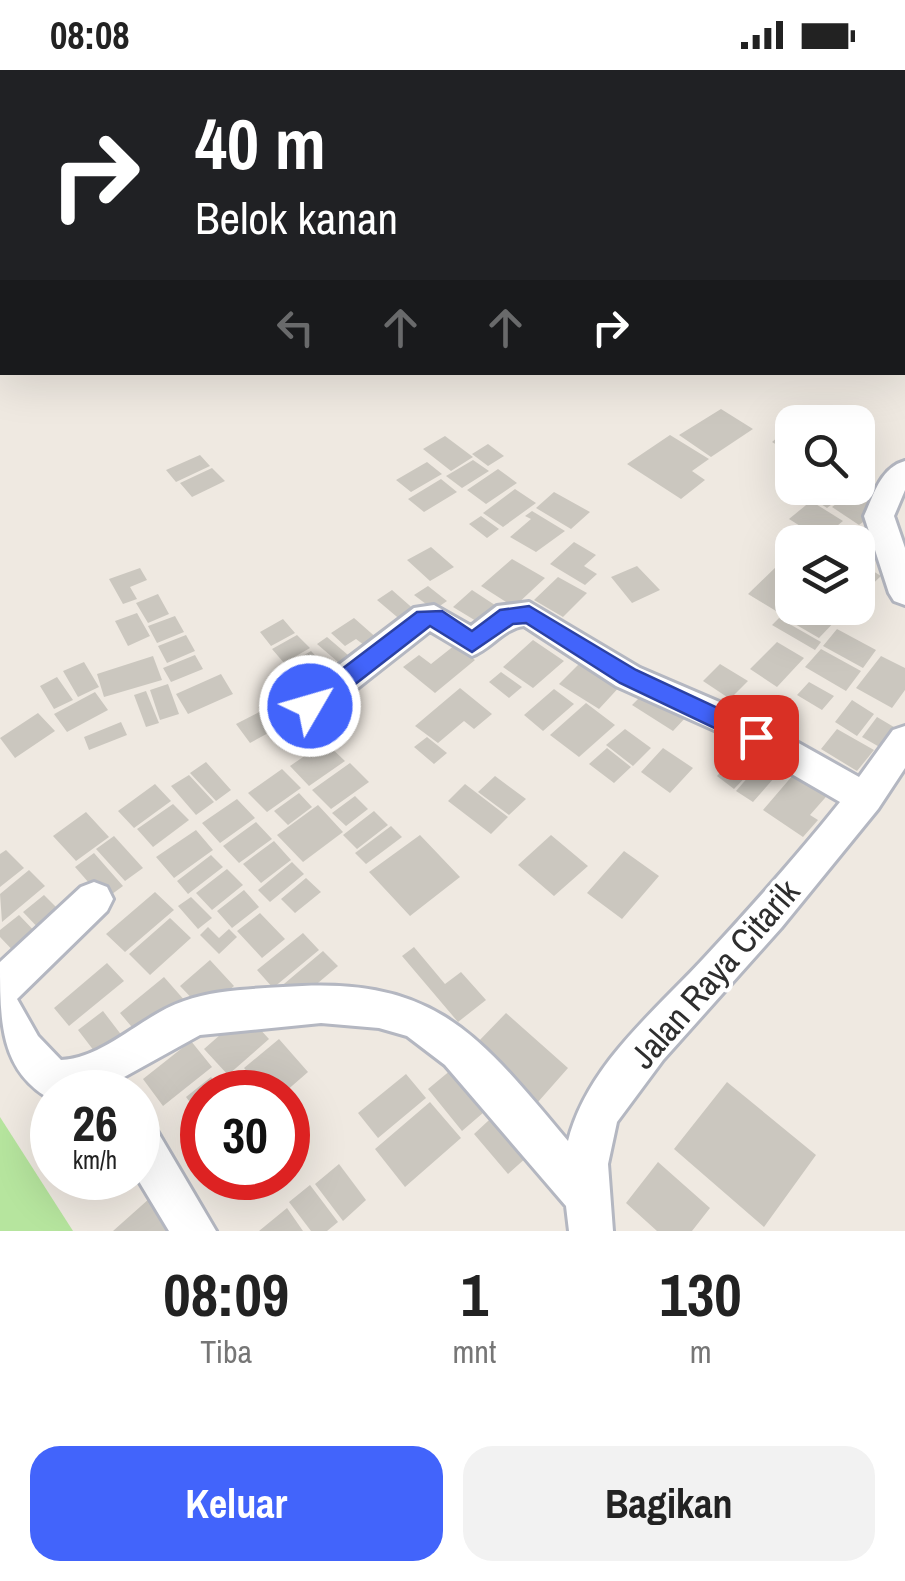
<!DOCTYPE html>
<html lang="id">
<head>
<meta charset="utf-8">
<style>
	body { margin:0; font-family:"Archivo Narrow",sans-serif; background:#f2f2f2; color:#222; height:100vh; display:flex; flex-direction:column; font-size:38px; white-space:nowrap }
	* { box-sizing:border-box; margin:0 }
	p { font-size:32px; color:#767676 }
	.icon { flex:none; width:55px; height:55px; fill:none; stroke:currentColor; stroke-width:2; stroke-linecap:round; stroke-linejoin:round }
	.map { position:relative; height:1161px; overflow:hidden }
	.drawer { display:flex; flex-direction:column; background:#fff; flex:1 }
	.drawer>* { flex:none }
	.hud { position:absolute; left:0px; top:0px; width:905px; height:305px; box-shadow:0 10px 40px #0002; background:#202124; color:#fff; overflow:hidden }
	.buttons { position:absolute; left:775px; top:335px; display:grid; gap:20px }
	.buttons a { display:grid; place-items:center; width:100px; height:100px; border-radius:20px; background:#fff; box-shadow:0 10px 40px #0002; font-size:50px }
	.speed { position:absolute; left:30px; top:1000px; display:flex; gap:20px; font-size:50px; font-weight:700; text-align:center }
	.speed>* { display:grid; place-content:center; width:130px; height:130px; border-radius:50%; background:#fff; box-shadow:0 10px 40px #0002; line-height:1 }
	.speed small { font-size:25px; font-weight:400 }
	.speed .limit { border:15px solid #d22; background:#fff; color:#111 }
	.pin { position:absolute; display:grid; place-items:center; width:85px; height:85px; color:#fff; margin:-42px; border-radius:20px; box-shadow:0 5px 15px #0006 }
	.me { position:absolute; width:110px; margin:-55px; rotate:52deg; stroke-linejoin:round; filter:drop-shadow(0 0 8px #0008) }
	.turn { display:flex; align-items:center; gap:35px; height:210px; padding:0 30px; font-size:45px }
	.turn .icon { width:130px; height:130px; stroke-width:2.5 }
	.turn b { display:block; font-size:70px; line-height:85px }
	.lanes { display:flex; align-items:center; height:95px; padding:0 30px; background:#0003; justify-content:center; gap:50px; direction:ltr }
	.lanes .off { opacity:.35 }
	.eta { display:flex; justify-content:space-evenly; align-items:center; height:170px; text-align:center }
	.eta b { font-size:60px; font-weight:800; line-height:70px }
	.cta { display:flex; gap:20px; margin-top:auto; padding:20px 30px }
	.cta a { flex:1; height:115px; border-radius:30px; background:#4264fb; color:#fff; font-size:40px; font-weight:800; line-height:115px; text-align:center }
	.cta a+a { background:#f2f2f2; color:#222 }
	.status { display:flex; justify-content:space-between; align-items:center; height:70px; padding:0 50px; background:#fff; direction:ltr }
	.status svg { height:28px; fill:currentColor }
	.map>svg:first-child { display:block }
</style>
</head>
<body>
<div class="status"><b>08:08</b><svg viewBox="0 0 49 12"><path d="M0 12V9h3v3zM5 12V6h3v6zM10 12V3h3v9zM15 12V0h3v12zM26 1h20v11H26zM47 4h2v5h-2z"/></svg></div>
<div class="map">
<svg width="905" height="1161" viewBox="0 0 905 1161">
	<rect width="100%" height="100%" fill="#efe9e1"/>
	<path fill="#b6e59e" d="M0,1047L73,1161H0Z"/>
	<path fill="#cbc7bf" d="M721,339L753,359L711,387L679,365Z
		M792,355V384L772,372Z
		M670,365L709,389L692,401L705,410L681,429L627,394Z
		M445,366L473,387L451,401L423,379Z
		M488,374L504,386L488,396L472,384Z
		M200,385L210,396L176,412L166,400Z
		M473,390L489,401L462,418L446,406Z
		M427,392L442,404L411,422L396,410Z
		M212,398L225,411L192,427L180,413Z
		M498,399L517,413L486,434L467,420Z
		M441,409L457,422L424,442L408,429Z
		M811,418H853L827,438L804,423Z
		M515,419L536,433L503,457L483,443Z
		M554,422L590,442L571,459L536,438Z
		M852,422L879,440L859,455L832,437Z
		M811,431L843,451L821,469L789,449Z
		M532,441L565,461L536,482L510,467L531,449L525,446Z
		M481,446L499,459L487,468L469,454Z
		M574,472L596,485L584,496L597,504L585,515L550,494Z
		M431,477L454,497L430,511L407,490Z
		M512,489L545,508L514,537L481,516Z
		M858,492L881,506L860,526L858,525Z
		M780,493L792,500V524L776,541L748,524Z
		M637,496L660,520L632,533L611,507Z
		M140,498L147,510L130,517L137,529L123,534L109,509Z
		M558,507L587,523L563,547L534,530Z
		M428,516L447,531L434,540L414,525Z
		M392,520L417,542L403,552L377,530Z
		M472,520L504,541L486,557L453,537Z
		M158,524L169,544L148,553L136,533Z
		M792,534V538H823L839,547L819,568L781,546Z
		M137,543L150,566L128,576L115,551Z
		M175,546L184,562L157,573L148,556Z
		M354,548L379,570L368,578L356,569L345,576L331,563Z
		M779,548L821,572L815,580L772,555Z
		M283,549L295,563L271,576L260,562Z
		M837,559L876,580L863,598L823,576Z
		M186,565L195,581L167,593L158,576Z
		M297,565L310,578L284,593L272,579Z
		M327,567L355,591L345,598L317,574Z
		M533,570L564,591L533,618L503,597Z
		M777,572L804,588L777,617L750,599Z
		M455,575L475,590L435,623L403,597L419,585L431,594Z
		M821,579L861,601L846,621L805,597Z
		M311,581L325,596L297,612L284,597Z
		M195,585L203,599L171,612L163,598Z
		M153,586L162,610L104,627L97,604Z
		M881,586L905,598V620L892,638L856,618Z
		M584,589L623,613L599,639L559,614Z
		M84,592L99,617L78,627L63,601Z
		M720,594L748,611L730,629L703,611Z
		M501,602L522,617L509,628L489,612Z
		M221,604L233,624L188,644L176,624Z
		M57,607L73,630L54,639L40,616Z
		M809,612L834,626L822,640L797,625Z
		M168,614L179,644L160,650L150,620Z
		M460,618L492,644L474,659L464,651L438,673L415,656Z
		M554,619L574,634L543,661L524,645Z
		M647,620L687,646L673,661L632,635Z
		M146,621L159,653L146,657L134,625Z
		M95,622L108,640L67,662L54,644Z
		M292,628L315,653L299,663L277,637Z
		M852,630L874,644L857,666L835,652Z
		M586,633L615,655L579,687L550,665Z
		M269,637L283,655L250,673L236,654Z
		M38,643L55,661L15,688L0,668Z
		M877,647L904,663L890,683L862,667Z
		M121,652L127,665L89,680L84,667Z
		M625,659L651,678L633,696L606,675Z
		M837,659L874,680L857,701L821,679Z
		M427,667L447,683L434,694L414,677Z
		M325,672L345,691L309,716L290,696Z
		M607,678L631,697L614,713L589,694Z
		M663,678L693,698L670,723L641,702Z
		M738,684L756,696L734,719L717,706Z
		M206,692L231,720L216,731L190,703Z
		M350,693L369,712L331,739L312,720Z
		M757,697L774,708L753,732L736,721Z
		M799,698L832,720L810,745L818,750L803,767L763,740Z
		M282,699L301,718L267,742L248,723Z
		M189,705L214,732L196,745L171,716Z
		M495,706L526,729L509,745L478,722Z
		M155,714L171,731L134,758L118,741Z
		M465,714L508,747L491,764L448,731Z
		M299,723L312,737L288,755L274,741Z
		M355,726L368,739L346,756L332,743Z
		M237,729L255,748L220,773L202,753Z
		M173,734L189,750L153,777L137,759Z
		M318,735L343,762L303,792L277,765Z
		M374,741L388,755L357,779L343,765Z
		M86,742L109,767L76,791L53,766Z
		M256,752L272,769L239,793L223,776Z
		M391,756L402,767L366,794L355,783Z
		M196,760L213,780L174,808L156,787Z
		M420,765L460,807L410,846L369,802Z
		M551,765L588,796L554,826L518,795Z
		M114,766L143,798L125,811L96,779Z
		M274,771L291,790L261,813L243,794Z
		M6,780L24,798L0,817V784Z
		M624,781L659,806L622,849L587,823Z
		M94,783L123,816L104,830L75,797Z
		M211,785L223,797L188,824L177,811Z
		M292,792L304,804L270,832L258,820Z
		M227,799L243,815L212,840L196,823Z
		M29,800L45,816L2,852L0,824Z
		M306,808L321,822L295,843L281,829Z
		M244,820L259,837L232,858L217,841Z
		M155,822L174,840L125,882L106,864Z
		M44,825L66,847L44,864L23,842Z
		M191,827L212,848L198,859L178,836Z
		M260,843L285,869L262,888L237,861Z
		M19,845L43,870L20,888L0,867V860Z
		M170,848L191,868L150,905L129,884Z
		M208,857L219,868L229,859L237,867L219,884L200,865Z
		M303,863L319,880L273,918L257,900Z
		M414,877L445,914L461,902L486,930L458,952L402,886Z
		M323,881L338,896L292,935L278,919Z
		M210,890L234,916L204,941L180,916Z
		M107,893L124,911L69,956L54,938Z
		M164,907L186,932L142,969L120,943Z
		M103,941L126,971L101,990L78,960Z
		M245,943L269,969L228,1005L204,979Z
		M506,943L568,998L538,1032L475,975Z
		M279,969L308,1002L285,1022H265L244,998Z
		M191,971L212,997L163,1036L143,1009Z
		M463,990L498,1030L462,1061L428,1019Z
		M406,1004L426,1028L378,1068L358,1043Z
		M211,1007L224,1022H202V1048L186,1027Z
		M727,1012L816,1085L764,1157L674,1079Z
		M430,1032L461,1068L405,1117L375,1079Z
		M502,1038L537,1078L508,1104L474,1064Z
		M658,1092L710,1138L692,1161H657L626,1133Z
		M339,1094L366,1130L343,1151L315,1114Z
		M310,1115L338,1152L327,1161H311L289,1132Z
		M150,1128L175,1161H113Z
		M287,1138L303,1161H259Z"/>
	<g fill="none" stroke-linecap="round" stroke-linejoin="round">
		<defs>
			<path id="minor" d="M765,0H790L791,2H767Z
				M902,40H905V53H902Z
				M905,391V420L894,446L905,478V535L894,531L889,523L864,446C874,425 880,398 905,391Z
				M529,532L640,598L745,643L859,707L893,660L905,656V698L878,739L781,858L663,990L617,1052L608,1094L613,1161H569L566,1136L445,995L407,966L379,958L321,953L200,965L97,1022H52V1030C0,1002 0,952 0,892L81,817L94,812L107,817L113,829L107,841L17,929L38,966L61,990C105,988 142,945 184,931C214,920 251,919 283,917C435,905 477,963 568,1071C587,996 653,943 704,888C751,837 797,786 840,732L721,663L616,616L524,556C504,558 491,579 472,586L430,561L322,646L310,650L298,646L293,636L298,626L414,538L434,535L471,556L497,536Z
				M138,1048L153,1054L216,1161H169L137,1108Z"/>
		</defs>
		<use href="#minor" stroke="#b4b7c1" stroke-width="6"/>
		<use href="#minor" fill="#fff" fill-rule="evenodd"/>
	</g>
	<path fill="#4264fb" stroke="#2b41a3" stroke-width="2.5" d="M529,536L636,600L765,660L769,667L765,674H748L620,613L526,553L513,554L472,582L430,556L318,643H301L298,636L301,630L417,542L442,541L472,561L500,540Z"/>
	<g text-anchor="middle" stroke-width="8" stroke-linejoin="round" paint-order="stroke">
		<g font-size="35" fill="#2e2e2e" stroke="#fff">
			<text transform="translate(715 904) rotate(-49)" y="12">Jalan Raya Citarik</text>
		</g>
	</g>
</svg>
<div class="buttons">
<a><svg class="icon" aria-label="search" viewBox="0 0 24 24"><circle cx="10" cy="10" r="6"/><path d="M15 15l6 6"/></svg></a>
<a><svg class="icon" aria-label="layers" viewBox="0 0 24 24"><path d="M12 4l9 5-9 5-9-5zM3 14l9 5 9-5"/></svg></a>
</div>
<div class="speed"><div>26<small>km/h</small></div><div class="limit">30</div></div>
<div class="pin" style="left:756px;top:667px;background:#d93025"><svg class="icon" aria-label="arrive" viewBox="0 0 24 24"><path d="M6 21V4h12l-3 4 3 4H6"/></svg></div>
<svg class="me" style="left:310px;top:636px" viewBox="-20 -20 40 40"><circle r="17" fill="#4264fb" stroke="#fff" stroke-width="3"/><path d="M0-11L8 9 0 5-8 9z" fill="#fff"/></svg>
<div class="hud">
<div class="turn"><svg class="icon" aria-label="right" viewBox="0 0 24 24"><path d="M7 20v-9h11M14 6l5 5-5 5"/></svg><div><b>40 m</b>Belok kanan</div></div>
<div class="lanes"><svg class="icon off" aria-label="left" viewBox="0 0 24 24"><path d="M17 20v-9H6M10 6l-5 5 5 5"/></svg><svg class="icon off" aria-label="ahead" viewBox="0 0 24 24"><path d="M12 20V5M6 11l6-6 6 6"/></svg><svg class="icon off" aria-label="ahead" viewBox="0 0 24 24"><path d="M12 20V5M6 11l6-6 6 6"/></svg><svg class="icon" aria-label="right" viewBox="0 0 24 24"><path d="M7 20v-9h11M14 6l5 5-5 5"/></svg></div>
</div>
</div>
<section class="drawer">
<div class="eta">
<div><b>08:09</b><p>Tiba</p></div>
<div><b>1</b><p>mnt</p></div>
<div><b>130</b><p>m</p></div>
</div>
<div class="cta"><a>Keluar</a><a>Bagikan</a></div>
</section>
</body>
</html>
